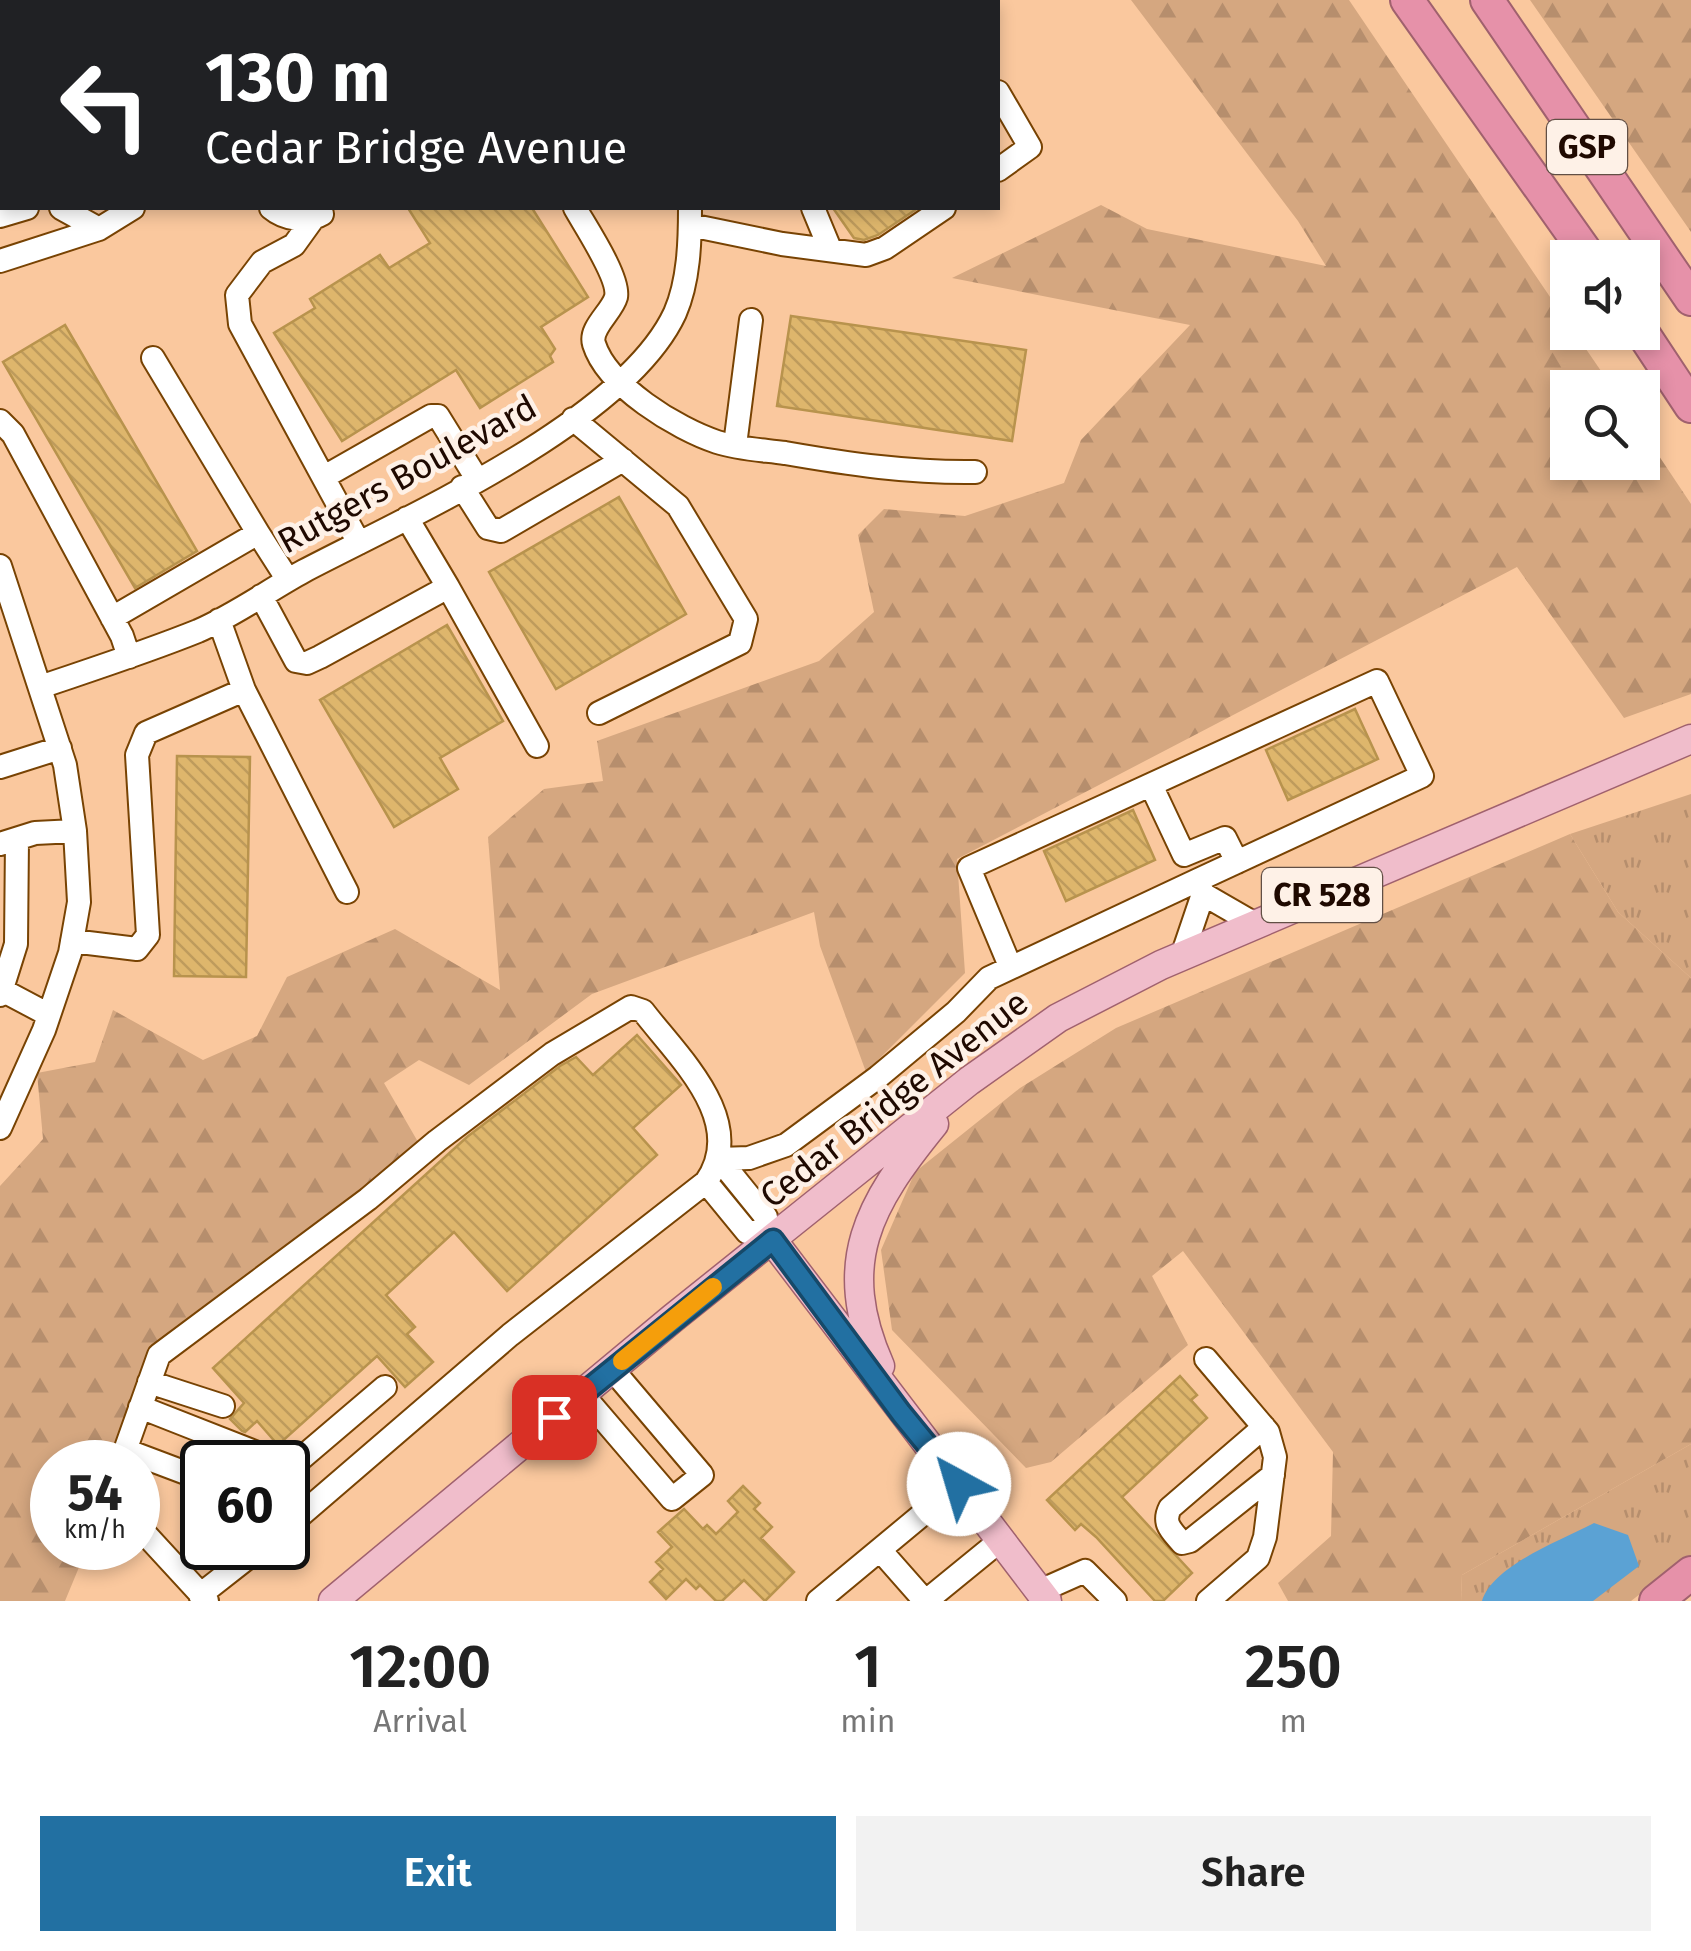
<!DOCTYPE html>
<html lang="en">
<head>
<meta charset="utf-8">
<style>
	body { margin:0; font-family:"Fira Sans",sans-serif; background:#f2f2f2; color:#222; height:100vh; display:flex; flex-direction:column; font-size:38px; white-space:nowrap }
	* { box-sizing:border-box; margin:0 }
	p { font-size:32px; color:#767676 }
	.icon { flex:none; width:55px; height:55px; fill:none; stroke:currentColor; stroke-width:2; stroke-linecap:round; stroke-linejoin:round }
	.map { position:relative; height:1601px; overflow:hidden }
	.drawer { display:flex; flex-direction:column; background:#fff; flex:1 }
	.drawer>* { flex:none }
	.hud { position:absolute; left:0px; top:0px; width:1000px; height:210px; box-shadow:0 5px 15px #0003; background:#202124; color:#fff; overflow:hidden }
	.fabs { position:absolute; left:1550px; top:240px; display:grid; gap:20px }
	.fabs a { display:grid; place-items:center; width:110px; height:110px; border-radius:0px; background:#fff; box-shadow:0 5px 15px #0003; font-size:50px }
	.speed { position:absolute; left:30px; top:1440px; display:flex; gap:20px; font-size:50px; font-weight:700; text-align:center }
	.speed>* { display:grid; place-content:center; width:130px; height:130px; border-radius:50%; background:#fff; box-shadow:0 5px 15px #0003; line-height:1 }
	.speed small { font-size:25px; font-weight:400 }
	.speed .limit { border:5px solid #111; border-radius:15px; background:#fff; color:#111 }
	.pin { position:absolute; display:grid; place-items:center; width:85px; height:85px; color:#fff; margin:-42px; border-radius:20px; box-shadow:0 5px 15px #0006 }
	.me { position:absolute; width:110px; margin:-55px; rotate:321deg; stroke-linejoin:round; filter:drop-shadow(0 0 8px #0008) }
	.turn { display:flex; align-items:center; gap:35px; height:210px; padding:0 40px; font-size:45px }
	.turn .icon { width:130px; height:130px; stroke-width:2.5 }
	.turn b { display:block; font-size:70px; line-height:85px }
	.eta { display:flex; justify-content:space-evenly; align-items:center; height:170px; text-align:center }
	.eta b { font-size:60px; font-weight:600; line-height:70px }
	.cta { display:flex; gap:20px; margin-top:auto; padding:20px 40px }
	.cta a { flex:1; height:115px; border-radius:0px; background:#2270a2; color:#fff; font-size:40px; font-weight:600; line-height:115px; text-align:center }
	.cta a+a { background:#f2f2f2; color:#222 }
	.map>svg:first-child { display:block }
</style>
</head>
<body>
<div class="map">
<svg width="1691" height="1601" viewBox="0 0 1691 1601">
	<defs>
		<pattern id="grass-tufts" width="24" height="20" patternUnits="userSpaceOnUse" patternTransform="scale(2.5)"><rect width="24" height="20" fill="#d5a780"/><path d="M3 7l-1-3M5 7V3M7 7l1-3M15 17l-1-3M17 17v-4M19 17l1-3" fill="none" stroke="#b68e6d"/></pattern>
		<pattern id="forest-firs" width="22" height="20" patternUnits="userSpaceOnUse" patternTransform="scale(2.5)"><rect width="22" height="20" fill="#d5a780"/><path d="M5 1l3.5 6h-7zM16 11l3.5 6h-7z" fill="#b68e6d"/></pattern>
		<pattern id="building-back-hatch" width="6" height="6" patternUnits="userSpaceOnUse" patternTransform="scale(2.5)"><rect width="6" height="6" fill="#deb66c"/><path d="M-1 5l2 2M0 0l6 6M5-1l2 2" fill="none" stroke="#be9b5c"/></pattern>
	</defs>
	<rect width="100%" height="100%" fill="#fac89e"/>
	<path fill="url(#grass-tufts)" d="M1691,794V978L1618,912L1570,834Z
		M1691,1444V1555L1631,1601H1461L1462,1575Z"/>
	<path fill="url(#forest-firs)" d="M1131,0H1349L1567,322L1568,332L1575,333L1612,387L1568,388V462H1642L1643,432L1691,504V694L1624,718L1517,567L957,859L965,973L866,1072L820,946L814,912L592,994L469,1085L419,1060L384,1083L429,1161L163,1355L120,1462H52V1548H87L65,1601H0V1186L43,1139L37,1073L95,1062L113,1010L203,1060L257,1036L287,977L395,929L500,990L488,837L544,789L603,781L597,741L819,661L874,612L858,535L884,509L965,516L1064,483L1081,440L1190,325L952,278L1101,205L1147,229L1326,266L1298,221Z
		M1530,0H1691V232Z
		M1570,834L1618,912L1691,978V1444L1462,1575L1461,1601H1288L1278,1583L1331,1536L1333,1452L1183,1251L1152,1276L1188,1345L1051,1462L1026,1468L892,1330L881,1250L915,1172L1020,1088L1116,1028Z"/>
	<path fill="#5ba2d4" d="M1594,1523L1628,1535L1639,1566L1593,1601H1482C1493,1565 1562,1540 1594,1523Z"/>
	<path fill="url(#building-back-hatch)" stroke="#b8934d" stroke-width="2.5" d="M408,208H532L588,297L541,327L555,349L550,356L553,362L480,408L456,370L342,441L274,333L315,308L310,299L380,255L389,268L430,243Z
		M833,208H918L878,235L864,240L854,238Z
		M791,316L1026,350L1012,441L777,406Z
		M65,325L197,551L135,588L3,362Z
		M619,497L686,614L556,689L489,572Z
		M447,625L503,721L440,758L458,789L394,827L320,700Z
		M1355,709L1378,759L1288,800L1266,750Z
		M177,756L250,757L246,977L174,976Z
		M1133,810L1155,860L1066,901L1044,851Z
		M637,1035L681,1085L633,1128L657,1155L507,1291L454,1232L386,1295L415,1327L407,1334L433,1362L405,1387L377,1356L278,1445L257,1421L245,1432L242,1431L230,1419L244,1403L213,1368L467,1137L560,1066L576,1057L593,1075Z
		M1180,1376L1197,1395L1191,1400L1207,1418L1122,1497L1192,1573L1163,1601H1155L1096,1537L1081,1524L1075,1530L1047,1500Z
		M743,1486L760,1503L754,1509L772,1527L761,1538L794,1572L765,1601L744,1580L722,1601H716L700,1585L696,1589L686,1579L666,1599L650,1582L663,1569L656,1562L672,1547L658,1532L684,1509L703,1529L707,1525L716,1534L738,1512L728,1501Z"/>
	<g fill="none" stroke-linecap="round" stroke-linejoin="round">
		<defs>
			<path id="minor" d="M591,0L592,2
				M943,0L944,2
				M248,2L251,0
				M998,92L1030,147L998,170
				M61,208L99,229
				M271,208C284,219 307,223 322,214
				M575,208C585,226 620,278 616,297C612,312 589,328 594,344C607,386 677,429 717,442C738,449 763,450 785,453C848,464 911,473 975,472
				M813,208L830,249
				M0,216L27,208
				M312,220L294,245L262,262L237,295L240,324L359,543
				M690,225L782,244L866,255L885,248L944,208
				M0,261L99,229L133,208
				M153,358L258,533
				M573,419L678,506L746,619L740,643L599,713
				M0,421L13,434L122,636L129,657
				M735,445L751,320
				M324,477L431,416H438L477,479
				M462,487L488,528L501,531L623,460
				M0,566L65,765L75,831L79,902L70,953L44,1030L0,1128
				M448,587L537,746
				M261,596L296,661L307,663L320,657L448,587L407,518
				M112,618L258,533L288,580
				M219,620L244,690
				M40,687C93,669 146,652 198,631C235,615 269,590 304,571C409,516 625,421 675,313C689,281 690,241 690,208
				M0,767L60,748
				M1151,785L1184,855L1225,838L1237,862
				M0,844L35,833L75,831
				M72,941L137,949L148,935L137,755L146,733L244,690L347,892
				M1182,956L1203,894
				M1010,966L969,868L1377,681L1422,776L1198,880
				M0,989L49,1015
				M0,995L16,944L17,839
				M719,1159L749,1158L786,1145L878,1077L956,1012L989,978L1198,880L1203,894L1255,924
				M719,1159L766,1217L764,1231L773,1241
				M706,1182L747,1232L764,1231
				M1206,1359L1268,1432L1275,1457L1265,1537L1258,1558L1208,1601
				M149,1382L223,1406
				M582,1394L672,1499L702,1475L612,1369
				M140,1407L280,1462
				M1264,1427L1170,1508C1162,1524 1172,1531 1182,1543L1190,1541L1273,1475
				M125,1450L202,1479
				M121,1462L159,1355L368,1199L437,1141L552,1054L631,1007L643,1011C678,1057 749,1121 706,1182L510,1335L288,1526
				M288,1466L291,1467L385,1387
				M138,1526L207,1601
				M880,1550L925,1601
				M1040,1591L1085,1571L1115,1601
				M200,1595L260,1548
				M818,1601L959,1484
				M926,1601L1002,1539"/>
			<path id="major" d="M773,1241L1047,1601
				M880,1366C834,1262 869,1204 934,1124
				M333,1601L673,1318L969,1081L1058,1018L1161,965L1691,739"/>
			<path id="highway" d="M1407,0L1590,258
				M1487,0L1691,299
				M1642,332L1691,406
				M1656,1601L1691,1573"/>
		</defs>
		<use href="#minor" stroke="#784303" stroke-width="26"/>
		<use href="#major" stroke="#a0616e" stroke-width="31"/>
		<use href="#highway" stroke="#a0616e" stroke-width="36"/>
		<use href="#minor" stroke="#fff" stroke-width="22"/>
		<use href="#major" stroke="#f0bdcb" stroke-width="28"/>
		<use href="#highway" stroke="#e691a9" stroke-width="32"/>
	</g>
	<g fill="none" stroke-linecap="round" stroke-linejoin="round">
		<defs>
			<path id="route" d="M554,1417L773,1240L901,1413L959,1484"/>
		</defs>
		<use href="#route" stroke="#164969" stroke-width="25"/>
		<use href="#route" stroke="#2270a2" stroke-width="18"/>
		<path stroke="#f59e0b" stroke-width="18" d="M622,1361L713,1287"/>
	</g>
	<g text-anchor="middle" stroke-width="9" stroke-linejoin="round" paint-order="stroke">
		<g fill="#fef1e7" stroke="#624f45" stroke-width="2.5">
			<rect x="1547" y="120" width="80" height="54" rx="8"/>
			<rect x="1262" y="868" width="120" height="54" rx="8"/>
		</g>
		<g font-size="32" font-weight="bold" fill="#1f0900">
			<text x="1587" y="158">GSP</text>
			<text x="1322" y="906">CR 528</text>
		</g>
		<g font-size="35" fill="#1f0900" stroke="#fef1e7">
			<text transform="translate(407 474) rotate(-29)" y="12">Rutgers Boulevard</text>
			<text transform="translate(894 1099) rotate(-38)" y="12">Cedar Bridge Avenue</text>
		</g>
	</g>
</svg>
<div class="fabs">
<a><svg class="icon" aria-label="sound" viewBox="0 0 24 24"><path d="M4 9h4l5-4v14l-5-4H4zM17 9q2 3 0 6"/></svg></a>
<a><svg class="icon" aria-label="search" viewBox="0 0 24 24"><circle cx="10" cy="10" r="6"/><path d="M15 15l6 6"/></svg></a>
</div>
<div class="speed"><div>54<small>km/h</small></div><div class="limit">60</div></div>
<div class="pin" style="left:554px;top:1417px;background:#d93025"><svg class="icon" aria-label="arrive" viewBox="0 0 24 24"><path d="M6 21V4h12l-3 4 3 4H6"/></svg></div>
<svg class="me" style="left:959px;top:1484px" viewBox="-20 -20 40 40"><circle r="19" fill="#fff"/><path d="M0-13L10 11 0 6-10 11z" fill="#2270a2"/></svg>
<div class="hud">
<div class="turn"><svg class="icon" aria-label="left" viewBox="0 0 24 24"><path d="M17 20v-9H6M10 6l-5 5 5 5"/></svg><div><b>130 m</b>Cedar Bridge Avenue</div></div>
</div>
</div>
<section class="drawer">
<div class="eta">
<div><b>12:00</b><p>Arrival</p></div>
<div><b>1</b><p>min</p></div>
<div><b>250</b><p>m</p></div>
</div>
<div class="cta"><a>Exit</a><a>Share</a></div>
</section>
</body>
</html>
